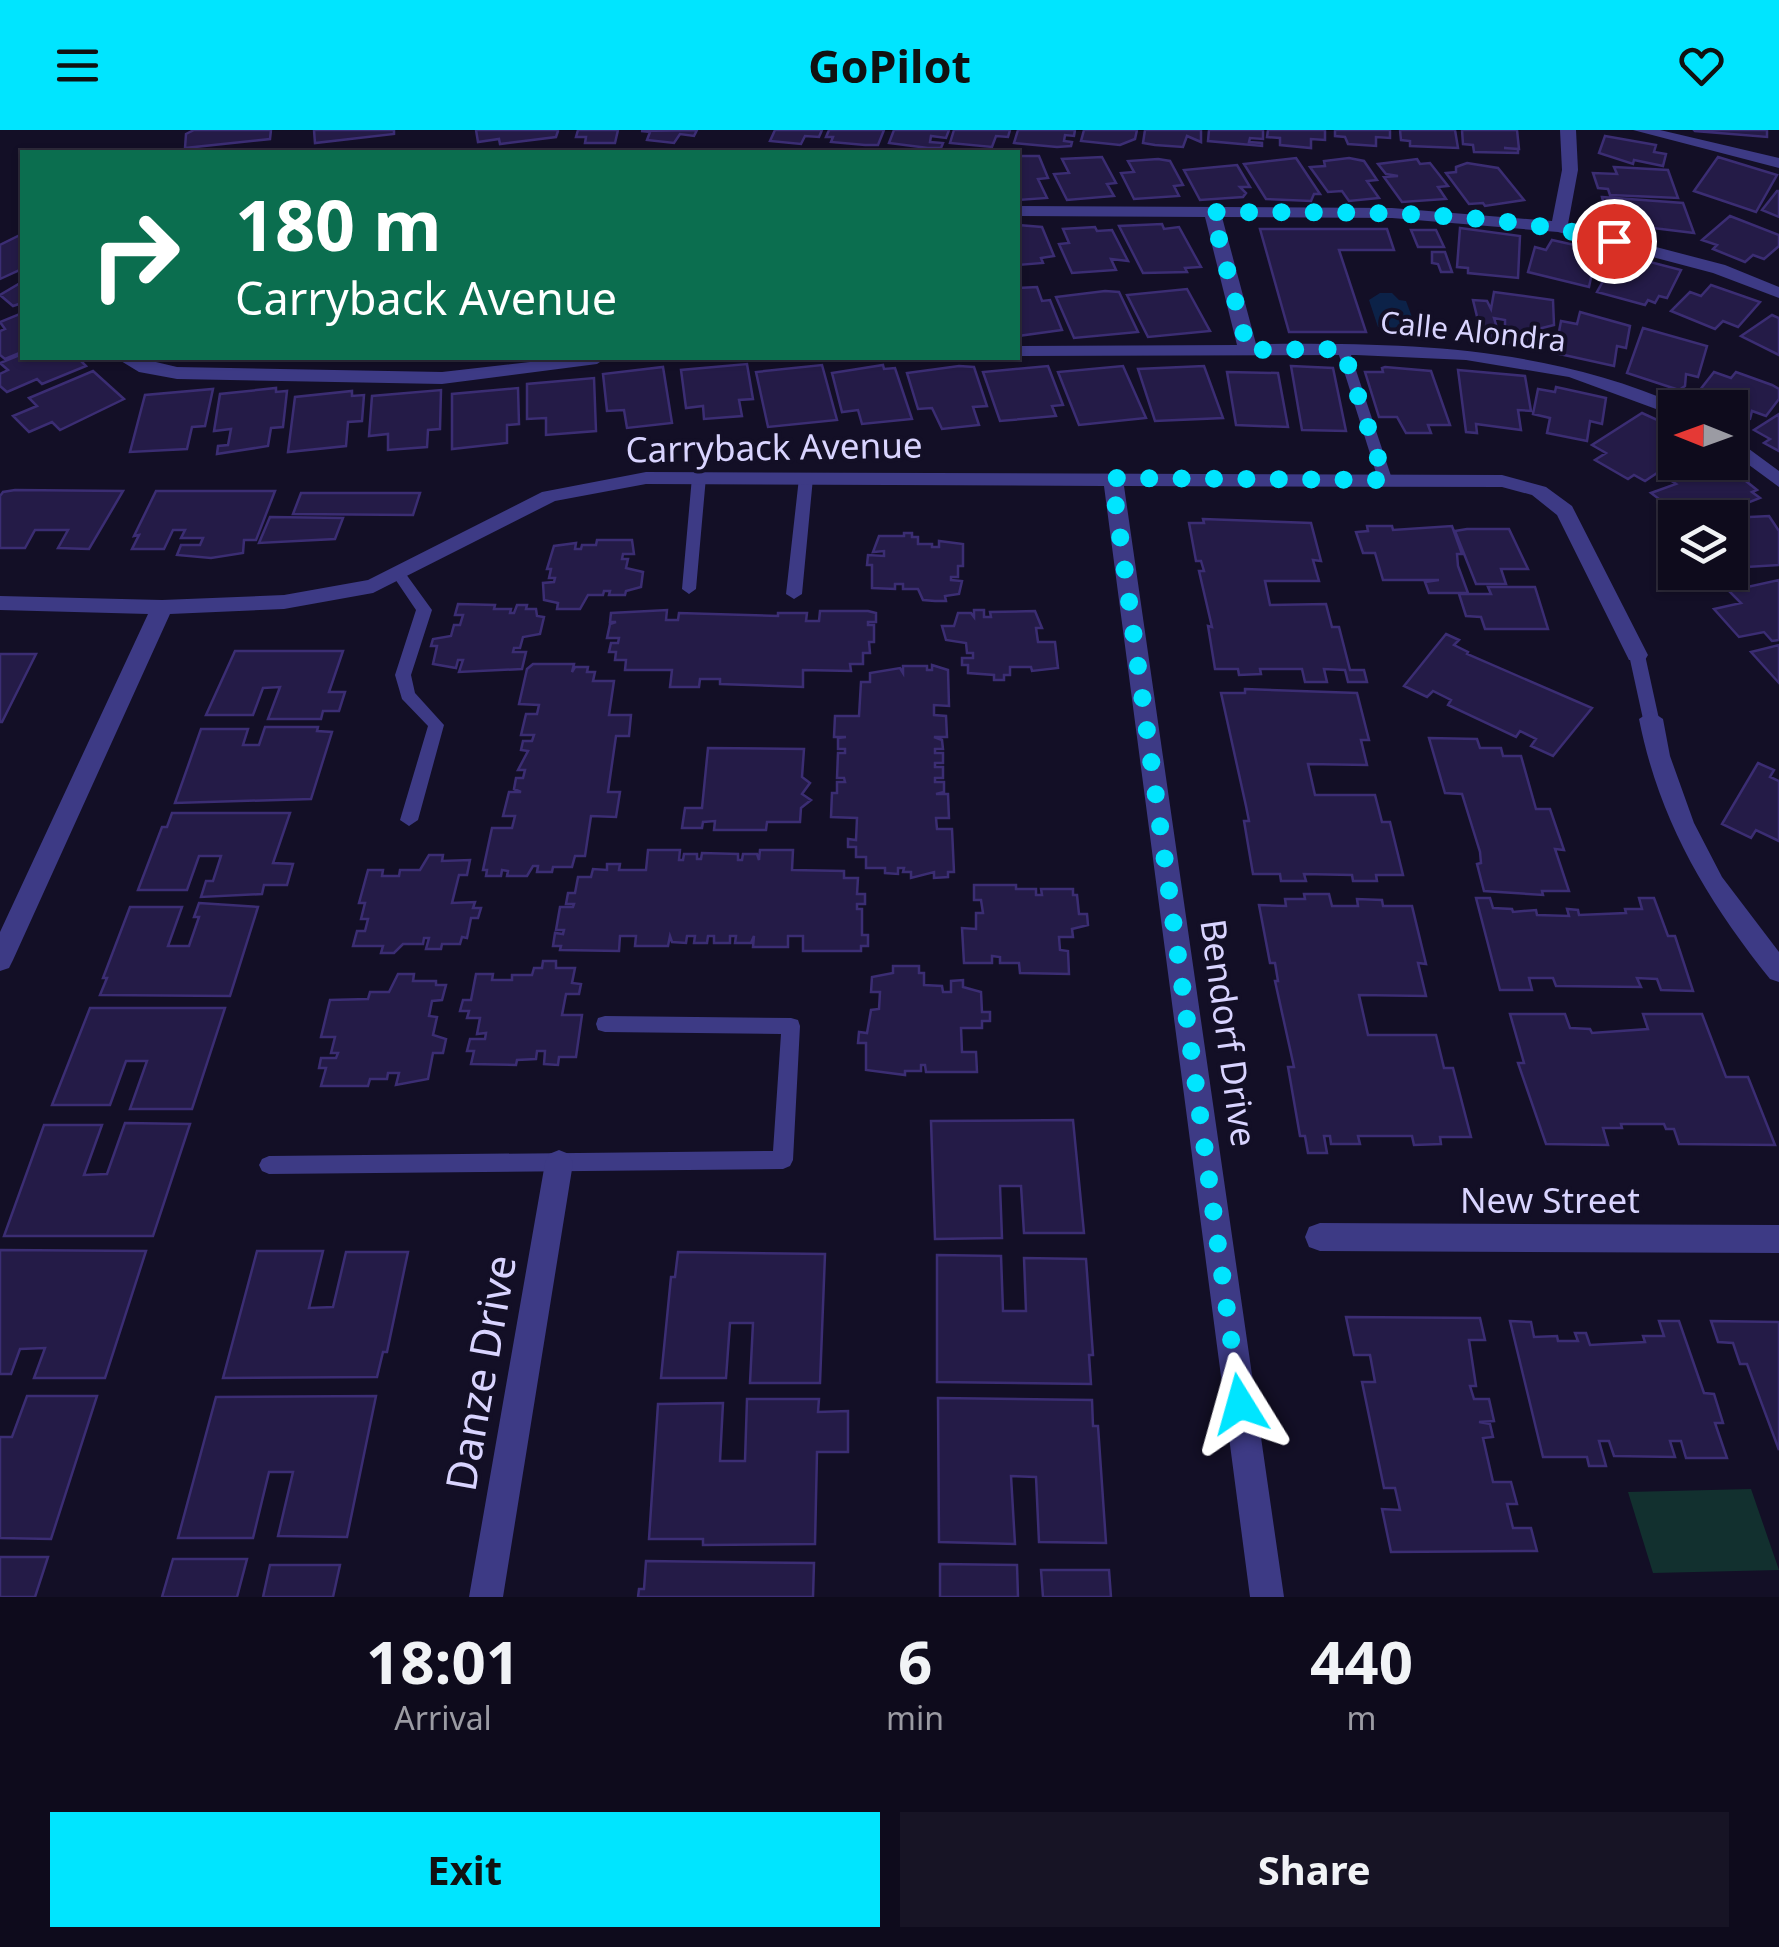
<!DOCTYPE html>
<html lang="en">
<head>
<meta charset="utf-8">
<style>
	body { margin:0; font-family:"Noto Sans",sans-serif; background:#171425; color:#f1f3f6; height:100vh; display:flex; flex-direction:column; font-size:38px; white-space:nowrap }
	* { box-sizing:border-box; margin:0 }
	p { font-size:32px; color:#9b9ba3 }
	.icon { flex:none; width:55px; height:55px; fill:none; stroke:currentColor; stroke-width:2; stroke-linecap:round; stroke-linejoin:round }
	.map { position:relative; height:1467px; overflow:hidden }
	.drawer { display:flex; flex-direction:column; background:#0e0b1c; flex:1 }
	.drawer>* { flex:none }
	.guide { position:absolute; left:20px; top:20px; width:1000px; height:210px; border-radius:0px; box-shadow:0 2px 8px #0004,0 0 0 2px #2e2b3b; background:#0b6e4f; color:#fff; overflow:hidden }
	.needle { width:65px; rotate:271deg }
	.buttons { position:absolute; left:1658px; top:260px; display:grid; gap:20px }
	.buttons a { display:grid; place-items:center; width:90px; height:90px; border-radius:0px; background:#0e0b1c; box-shadow:0 2px 8px #0004,0 0 0 2px #2e2b3b; font-size:50px }
	.pin { position:absolute; display:grid; place-items:center; width:85px; height:85px; color:#fff; margin:-42px; border:5px solid #fff; border-radius:50%; box-shadow:0 2px 10px #0007 }
	.me { position:absolute; width:110px; margin:-55px; rotate:352deg; stroke-linejoin:round; filter:drop-shadow(0 0 8px #0008) }
	.turn { display:flex; align-items:center; gap:35px; height:210px; padding:0 50px; font-size:45px }
	.turn .icon { width:130px; height:130px; stroke-width:2.5 }
	.turn b { display:block; font-size:70px; line-height:85px }
	.eta { display:flex; justify-content:space-evenly; align-items:center; height:170px; text-align:center }
	.eta b { font-size:60px; font-weight:700; line-height:70px }
	.cta { display:flex; gap:20px; margin-top:auto; padding:20px 50px }
	.cta a { flex:1; height:115px; border-radius:0px; background:#00e5ff; color:#111; font-size:40px; font-weight:700; line-height:115px; text-align:center }
	.cta a+a { background:#171425; color:#f1f3f6 }
	header { display:flex; justify-content:space-between; align-items:center; height:130px; padding:0 50px; background:#00e5ff; color:#111; font-size:45px; font-weight:700 }
	.map>svg:first-child { display:block }
</style>
</head>
<body>
<header><svg class="icon" aria-label="menu" viewBox="0 0 24 24"><path d="M4 6h16M4 12h16M4 18h16"/></svg>GoPilot<svg class="icon" aria-label="heart" viewBox="0 0 24 24"><path d="M12 20l-8-8c-3-5 5-10 8-4 3-6 11-1 8 4z"/></svg></header>
<div class="map">
<svg width="1779" height="1467" viewBox="0 0 1779 1467">
	<rect width="100%" height="100%" fill="#130f26"/>
	<path fill="#12302f" d="M1751,1359L1779,1440L1653,1443L1628,1362Z"/>
	<path fill="#0c2248" d="M1380,163H1392L1399,170L1406,171L1415,195L1404,202L1378,197L1369,170Z"/>
	<path fill="#241b47" stroke="#3b2d73" stroke-width="2.5" d="M194,0H271L270,9L185,18L186,4Z
		M314,0H394V4L315,13Z
		M476,0H558V1L556,7L500,14L499,9L478,12Z
		M578,0H618L615,13H585L586,7H576Z
		M697,0L694,6L680,4L674,13L647,10L650,2L641,1Z
		M775,0H822L819,7L805,6L801,14L770,11Z
		M829,0H884L878,15H865L831,12L833,7H826Z
		M894,0H949L946,8L931,6L930,12L943,13L941,18H928L889,13Z
		M954,0H1010L1008,7L996,6L992,17L950,13Z
		M1018,0H1075L1074,6L1065,5L1064,11L1072,12L1071,16L1057,17L1014,13Z
		M1084,0H1137L1135,9L1120,15L1081,11Z
		M1145,0H1201V12L1187,6L1183,17L1155,15L1143,13Z
		M1209,0H1263V9L1250,8L1249,12L1262,13V16L1208,11Z
		M1268,0H1325V10L1311,9V18L1280,15V8L1267,7Z
		M1335,0H1390V8L1376,7V16L1348,14L1345,7L1335,6Z
		M1400,0H1455L1458,18L1410,16V11L1401,10Z
		M1462,0H1517L1519,19L1504,18L1518,19V23L1474,22L1473,15L1463,14Z
		M1694,0H1767V7L1695,1Z
		M1605,6L1656,15L1654,22L1666,24L1663,36L1634,30L1633,34L1599,23Z
		M1018,26H1039L1048,48L1038,49L1047,68L1018,70Z
		M1102,27L1116,53L1107,54L1114,66L1067,70L1054,44L1069,43L1062,29Z
		M1718,27L1777,45L1756,82L1694,61Z
		M1296,28L1320,64H1314L1311,71L1266,69L1244,34Z
		M1349,28L1364,31L1377,50L1367,51L1379,68L1349,71L1342,61L1328,62L1310,37L1325,36L1324,31Z
		M1158,29L1170,31L1183,55L1174,56L1179,66L1134,69L1121,43L1134,42L1128,31Z
		M1417,29L1420,34L1430,33L1448,56L1438,57L1446,69L1402,72L1384,47L1398,46L1386,44L1378,34Z
		M1467,33L1498,38L1524,70L1485,76L1483,73L1469,74L1446,43L1456,42V37Z
		M1237,35L1250,57H1240L1246,63L1243,67L1200,70L1184,40Z
		M1614,37L1668,40L1678,68L1610,65L1608,59L1598,58L1593,43L1617,44Z
		M1777,61H1779V87L1762,80Z
		M1602,67L1683,73L1694,103L1612,93L1608,91Z
		M1730,86L1779,105V116L1764,129L1753,125L1745,132L1713,119L1717,115L1702,110Z
		M1162,94L1164,99L1179,97L1201,137L1185,138L1187,142L1143,143L1119,96Z
		M1018,95L1042,97L1054,126L1041,128L1043,133L1018,135Z
		M1095,97L1097,101L1112,100L1128,131L1111,129L1116,140L1072,143L1059,114L1069,113L1063,99Z
		M1460,98L1520,106L1518,148L1468,143V138L1457,137Z
		M1260,99H1387L1394,120H1339L1366,202H1289Z
		M1411,100H1436L1444,117H1418Z
		M22,104V139L0,149V115Z
		M1552,110L1597,120L1589,157L1528,142L1535,117L1546,120Z
		M1432,122H1445L1452,142H1441L1438,134L1432,133Z
		M1631,127L1681,140L1667,168L1659,166L1655,173L1648,170L1645,175L1597,162L1611,137L1624,140Z
		M22,152V173L13,176L0,165Z
		M1711,155L1760,172L1738,197L1723,191L1715,199L1671,181L1690,162L1701,166Z
		M1037,157L1042,171L1050,170L1062,200L1018,206V158Z
		M1187,159L1210,201L1148,207L1127,165Z
		M1105,161L1119,162L1138,202L1074,208L1056,167Z
		M1494,162L1553,170L1554,195L1542,198V207H1546L1542,217L1505,212V190L1494,188L1501,211H1483L1473,170L1487,171L1491,179Z
		M1580,182L1630,196L1626,218L1617,216L1614,236L1555,223L1561,191L1577,194Z
		M22,183V222L5,229L0,225V201L5,199L0,192Z
		M1772,185L1779,188V225L1741,206Z
		M1643,198L1707,216L1698,247L1686,244L1685,256L1679,260L1627,243Z
		M22,224V228H89L81,231L86,236L42,254L37,249L7,262L0,256V244L8,240L0,233Z
		M747,234L753,269L739,270L742,286L704,289L703,276L686,278L681,240Z
		M822,235L837,290L768,297L756,242Z
		M883,235L884,239L895,238L912,289L862,294L858,280L842,282L832,243Z
		M959,236L974,237L987,276L973,277L979,295L942,299L932,278L918,279L907,243Z
		M1048,236L1063,275L1052,276L1056,286L1000,291L983,242Z
		M1123,236L1146,288L1079,295L1058,242Z
		M1204,236L1223,288L1155,291L1138,239Z
		M1291,236L1333,238L1346,301L1302,300Z
		M663,237L672,293L627,298L624,280L607,281L603,244Z
		M1385,237L1431,241L1450,295H1428L1431,303H1406L1397,287H1379L1365,242H1383L1382,238Z
		M1458,240L1525,246L1531,281L1518,280L1521,300L1476,294L1477,303L1466,302Z
		M93,241L124,269L60,300L52,292L29,302L13,286L37,276L29,268Z
		M1227,242L1278,243L1288,297L1236,295Z
		M1714,242L1731,248L1736,242L1772,255L1779,259V269L1766,286L1752,281L1750,289L1745,290L1730,286V278H1712L1692,270Z
		M594,248L596,301L546,305V288L527,289V254Z
		M1556,257L1606,268L1602,294L1590,291L1587,311L1547,303L1550,288L1533,284L1538,259L1555,262Z
		M276,258V262L287,261L283,297L271,298L268,316L217,324L218,316L228,315L231,299L214,301L220,264Z
		M518,258L519,294L507,295V313L452,319V264Z
		M213,259L205,296L192,297L187,319L130,322L145,265Z
		M441,260L440,299L428,300L427,317L388,320V304L369,306L372,266Z
		M352,261V266L364,265L362,291L348,292L346,316L288,322L295,267Z
		M1642,283L1675,298V331L1645,351L1634,345L1628,349L1595,330L1606,323L1592,315Z
		M1779,284V321L1764,313L1770,309L1754,300Z
		M1695,332L1726,335L1757,360L1752,362L1760,368L1714,386L1706,380L1684,388L1651,363L1676,354L1663,345Z
		M15,360L123,361L89,419L58,418L68,400H35L25,418H0V366L3,362Z
		M156,361H275L256,410H244L243,423L211,428L177,425L181,415H200L203,408H181L185,400H173L164,419H132L139,405L134,406Z
		M301,363H420L413,385L293,384Z
		M1769,386L1779,401V435L1730,438V388Z
		M270,387L343,388L335,409L259,413Z
		M1203,389L1311,393L1321,431L1313,430L1319,451H1265L1270,475L1326,474L1332,497H1339L1350,540H1364L1367,552H1348L1345,540L1324,539L1327,552H1305L1302,539H1260L1261,544L1239,545L1238,539H1215L1208,496L1212,497L1199,441H1204L1201,431H1196L1189,393H1204Z
		M1367,396H1392L1393,400L1452,396L1462,424H1457L1458,436L1468,463H1429L1425,452L1439,450H1383L1375,423H1363L1356,402L1368,401Z
		M1467,399H1509L1528,439H1501L1506,454H1476L1455,401Z
		M904,403H912V407H918V414H932V417H939V411L963,414V436H958V447H951V450L962,451L959,464L945,466L946,471H935L923,470L918,459H903V454H895V459L872,458V435H867L868,425L884,426V421L873,422L879,406H904Z
		M597,410H632L634,424H623L622,429H628L626,438L643,442L641,457L626,461L625,465H609L610,461H604L603,465H588L580,479H557L558,473L544,470L543,453L554,452L555,448H549L551,439H547L554,416L576,413L575,419H581L582,415H596Z
		M1779,450V510L1772,511L1764,502L1739,507L1714,479L1741,473L1729,461Z
		M1488,457H1535L1548,499H1485L1481,487L1466,486L1459,464H1491Z
		M458,474L495,475L494,479H511L510,483H514L517,475H527L526,479H536L537,486L544,487L540,504L523,507L520,518H514L513,522H526L522,539L459,542L463,530H458L456,538L433,534L437,516H431L433,509L451,506L454,495H460L463,485H455Z
		M667,480L666,490H678L679,483L778,486V483H807L806,491H819L820,481H868L876,483V492H868V495H874V512H869L870,523H863V534H850L851,541L803,540V557L720,554V549H700L699,557H670L672,540H625L626,530H615L616,522H609L611,513H618L619,508H607L610,494L616,492H610L611,483Z
		M974,480H984V487H991L990,482L1035,481L1042,498H1036L1038,512H1055L1058,538L1032,541L1031,537H1010V545H1004V550H994V545L968,543V535H962V528H973V523H967L966,513L946,510L942,496H954L958,483H971L974,487Z
		M1446,504L1459,510L1454,515L1468,522L1467,524L1592,578L1553,626L1531,616L1536,609L1520,601L1516,607L1448,575L1451,570L1433,561L1427,567L1404,556Z
		M1779,515V553L1751,522Z
		M235,521H343L329,562H345L339,581H323L321,589H268L280,557L263,558L253,585H206Z
		M0,524H36L2,592H0Z
		M533,534H574L572,542L575,537H588L587,542H595L593,551H614L609,585H631L629,606H616L608,662H620L616,687L591,686L585,726H575L572,737H553L552,742H537L538,736H533L527,746H507L508,741L502,740L501,746H486L487,740H483L492,698H512L515,686H503L509,662H521L514,659L516,648H523L525,640H518L528,621L521,620L523,611H532L534,605H521L526,584H537L539,575L519,574L527,539Z
		M932,535L948,540L949,576L934,575V585L946,586L947,607H934L942,610L943,619H935V623H943V633H935V637H943V648H935V652H944V662L936,664H948L949,688H936L937,699H952L954,742H948V747L934,748V742L911,748V742H903L904,738H898V744L885,743V738H866V727H856V717H848V709L856,710L857,688L831,687L832,663H837V652H845L844,648H837L838,623H845V619H838V608L846,607H834L835,586H859L861,552H870V543L900,538L903,543V536H927V540H932Z
		M1245,559L1357,563L1369,610H1361L1367,635L1308,634L1315,665H1375L1382,692H1390L1403,745H1376L1377,751H1353L1352,745L1304,744L1306,751H1281L1280,744H1253L1244,691H1249L1246,676L1221,563H1245Z
		M265,597H318L317,601L332,602L311,669L175,673L201,599H248L243,615H259Z
		M1429,608L1477,609L1480,618H1501L1503,626H1521L1536,679H1550L1564,720L1555,719L1569,761H1542L1543,765L1484,761L1477,734L1481,733L1480,722L1462,664L1445,663Z
		M708,618L804,619L802,647L810,653L802,664L811,670L801,678L800,692H767L766,700H714L715,691L703,692L702,698H682L685,678H702Z
		M1758,633L1774,640L1770,647L1779,651V711L1756,700L1751,708L1722,694Z
		M172,683H290L273,733L293,734L287,755H264L262,764L201,767L206,751H213L221,726H199L187,760H138L162,697H167Z
		M648,720H680L679,730H683L684,724H697V729H701L702,723L738,724V730H742L743,724H757L759,730L760,720H793L792,740L844,741V748H858L857,764H865V774H857V779H862V805H868V816H861V821H803V806H788V817H753L754,806L751,813H735L736,806H730V813H714V806H708L707,813H694L695,806H687L686,813L672,812L670,806L668,816H635L636,806H620L619,821L560,820L561,816H553L555,803L563,804L564,800H556L560,777H573L574,774H566L568,763H575L578,747H591L593,739L607,740V734H620L619,740H646Z
		M429,725H443L442,731L470,730L467,745H459L452,773L475,772L473,778H481L478,788H471L467,808L462,807L460,814H442L441,819H426L429,808H424L423,814H403L394,823H381L383,816H353L357,801H365L368,789H361L365,773H359L368,740H383L382,746H399L400,740H420Z
		M974,755H1016V759H1036V765H1042L1041,759H1073V765H1077L1079,784H1087L1088,795L1072,799L1073,807H1059L1060,820L1068,821L1069,844L1020,843L1019,833H1000V827L992,826V833H964L962,798L976,799V783H983L981,770H974Z
		M1304,764H1329L1332,776H1358L1357,769L1382,770L1383,776H1412L1426,834L1418,833L1426,866L1359,865L1368,905H1436L1444,938H1453L1471,1007H1440L1441,1014L1414,1015L1412,1006H1358L1360,1014H1331L1330,1006H1324L1327,1023H1308L1305,1006H1300L1288,937H1294L1275,851H1278L1275,833H1270L1259,775L1286,776L1285,769H1305Z
		M1476,768H1490L1493,778L1512,779L1513,782L1536,780L1537,785L1569,786L1567,779L1578,780L1579,785L1626,783L1625,779H1642L1639,768H1654L1668,806H1675L1693,861L1661,860L1657,849L1637,848L1641,857L1556,856L1553,848H1529L1532,860H1500Z
		M199,773L258,777L230,866L100,865L107,848H103L130,777H182L168,816H189L199,787H194Z
		M543,831H556V838H575L572,853L581,854L579,864H566L562,885H582L576,927H559L558,935L544,934L545,921H537L536,929L517,930L516,935L471,934L474,921H467L470,909H485L486,903L477,904L480,888H467L469,881H460L463,870H471L476,844H493L492,850H512V845H532L534,838H542Z
		M893,836H919V843H924V855L942,856L943,862H951V851L963,850V857L981,862L982,882H990V891H982V898H961L962,922H976L977,942H926L925,935H921V941H905V945L866,940V913H858L859,902L867,903L871,880L879,879L880,862H871L872,847L893,843Z
		M398,844H414L413,851H436V855H446L442,870L432,871L429,886L437,887L433,905L446,909L443,923H433L428,949L396,955L399,943H388L387,949H370L368,956H321L326,938H319L321,928H336L338,923H331L335,907H321L330,870L368,869L370,862H389Z
		M90,878H225L192,979H130L147,931H126L110,975H52Z
		M1510,884H1565L1570,898L1590,899L1592,903L1648,899L1643,884H1702L1726,947H1748L1775,1015L1679,1014L1674,999H1666L1664,994H1621L1622,998H1603L1608,1015L1546,1014L1518,933H1524Z
		M1073,990L1084,1103H1024L1021,1056H1000L1002,1108L935,1109L931,991Z
		M125,993L190,994L153,1106H4L44,995H102L84,1045L107,1044Z
		M0,1120L146,1121L105,1248H34L45,1218L20,1219L11,1244H0Z
		M257,1121H323L309,1178L333,1177L346,1122H408L387,1222H383L377,1247L223,1248Z
		M678,1122L825,1124L820,1253H750L753,1193H730L726,1248H661L671,1147H675Z
		M937,1125L1001,1126L1003,1181H1026L1024,1128L1086,1129L1093,1225H1089L1091,1254L937,1252Z
		M1346,1187L1480,1188L1485,1210H1469L1476,1256H1470L1474,1269H1489L1494,1291L1479,1292L1490,1294L1493,1307L1483,1308L1493,1352H1511L1517,1374H1507L1513,1398H1531L1537,1421L1391,1422L1382,1379L1400,1380L1395,1358H1384L1362,1252H1375L1370,1225H1354Z
		M1510,1191L1531,1192L1534,1207L1557,1206L1558,1211H1578L1575,1203H1586L1590,1215L1645,1212L1643,1206H1664L1659,1191H1679L1704,1263L1714,1264L1723,1293H1715L1727,1328H1686L1681,1311H1670L1675,1327L1614,1326L1609,1311H1599L1606,1336H1589L1587,1327H1543Z
		M1711,1191L1779,1192V1320L1747,1234H1740L1733,1213L1718,1212Z
		M27,1266H97L51,1409L0,1408V1307H12Z
		M376,1266L347,1407L278,1406L293,1342H269L253,1408H178L216,1267Z
		M938,1268L1092,1270L1093,1296H1098L1106,1413L1039,1412L1036,1347L1011,1346L1015,1414L939,1412Z
		M747,1269H819L818,1282L848,1281V1322H817L815,1414L703,1415V1409H649L658,1274L723,1273L720,1331H745Z
		M0,1427H48L35,1467H0Z
		M173,1429H247L237,1467H162Z
		M646,1431L814,1433L813,1467H638L639,1459H644Z
		M940,1434L1017,1435L1018,1467H940Z
		M270,1435H340L333,1467H263Z
		M1041,1440H1109L1111,1467H1043Z"/>
	<g fill="none" stroke-linecap="round" stroke-linejoin="round">
		<path fill="#3d3a85" fill-rule="evenodd" d="M1343,215L1349,219L1392,349L1390,352L1385,353L1378,349L1337,219Z
			M699,343L706,347L696,459L689,464L682,459L692,347Z
			M806,344L813,348L802,464L794,469L786,464L799,348Z
			M398,438L403,440L432,480L411,545L415,563L444,595L418,690L409,696L400,690L428,596L402,569L395,545L416,480L391,443Z
			M1637,520L1645,525L1659,589L1651,595L1643,589L1629,525Z
			M605,886L791,888L798,890L800,896L793,1030L790,1036L783,1039L269,1044L262,1041L259,1035L262,1029L269,1026L773,1021L781,904L605,902L598,900L596,894L598,888Z"/>
		<path fill="#3d3a85" fill-rule="evenodd" d="M1560,0H1576L1578,40L1568,94L1725,135L1779,157V168L1713,143L1558,102L1392,88L1222,87L1256,214C1407,213 1541,215 1682,276L1675,278V286L1569,247L1466,230L1356,225L1018,226V216L1237,215L1205,87L1018,86V76L1392,78L1552,91L1562,40Z
			M1633,0H1660L1779,28V38Z
			M116,228H139L177,237L442,242L565,228H606L597,234L442,254L177,249L139,242Z
			M1730,305L1779,341V357L1730,321Z
			M646,342L1502,345L1546,357L1572,376L1648,525L1645,530H1629L1557,385L1532,365L1502,357L1124,356L1284,1467H1250L1104,356L646,354L555,371L373,463L284,479L170,484L13,830L9,838L0,841V802L148,484L0,480V466L162,470L284,465L368,450L542,362Z
			M1651,581L1663,589L1670,626L1694,693L1722,747L1779,822V852L1770,849C1706,769 1659,690 1639,589Z
			M559,1020L569,1024L573,1033L503,1467H469L545,1033L549,1024Z
			M1320,1093L1779,1095V1123L1320,1121L1309,1117L1305,1107L1309,1097Z"/>
	</g>
	<g fill="none" stroke-linecap="round" stroke-linejoin="round">
		<path stroke="#00e5ff" stroke-width="18" stroke-dasharray="0 32.4" d="M1240,1274L1112,348L1385,350L1343,219L1248,220L1212,82C1347,83 1482,78 1614,111"/>
	</g>
	<g text-anchor="middle" stroke-width="8" stroke-linejoin="round" paint-order="stroke">
		<g font-size="30" fill="#d9d4ff" stroke="#130f26">
			<text transform="translate(1473 202) rotate(6)" y="10">Calle Alondra</text>
		</g>
		<g font-size="35" fill="#d9d4ff" stroke="#130f26">
			<text transform="translate(774 318) rotate(-1)" y="12">Carryback Avenue</text>
			<text transform="translate(1228 903) rotate(82)" y="12">Bendorf Drive</text>
			<text x="1550" y="1083">New Street</text>
		</g>
		<g font-size="42" fill="#d9d4ff" stroke="#130f26">
			<text transform="translate(481 1243) rotate(-80)" y="15">Danze Drive</text>
		</g>
	</g>
</svg>
<div class="buttons">
<a><svg class="needle" viewBox="-14 -14 28 28"><path d="M0-13l5 13h-10z" fill="#e53935"/><path d="M0 13l5-13h-10z" fill="#9b9ba3"/></svg></a>
<a><svg class="icon" aria-label="layers" viewBox="0 0 24 24"><path d="M12 4l9 5-9 5-9-5zM3 14l9 5 9-5"/></svg></a>
</div>
<div class="pin" style="left:1614px;top:111px;background:#d93025"><svg class="icon" aria-label="arrive" viewBox="0 0 24 24"><path d="M6 21V4h12l-3 4 3 4H6"/></svg></div>
<svg class="me" style="left:1240px;top:1274px" viewBox="-20 -20 40 40"><path d="M0-17L14 15 0 8-14 15z" fill="#00e5ff" stroke="#fff" stroke-width="4"/></svg>
<div class="guide">
<div class="turn"><svg class="icon" aria-label="right" viewBox="0 0 24 24"><path d="M7 20v-9h11M14 6l5 5-5 5"/></svg><div><b>180 m</b>Carryback Avenue</div></div>
</div>
</div>
<section class="drawer">
<div class="eta">
<div><b>18:01</b><p>Arrival</p></div>
<div><b>6</b><p>min</p></div>
<div><b>440</b><p>m</p></div>
</div>
<div class="cta"><a>Exit</a><a>Share</a></div>
</section>
</body>
</html>
